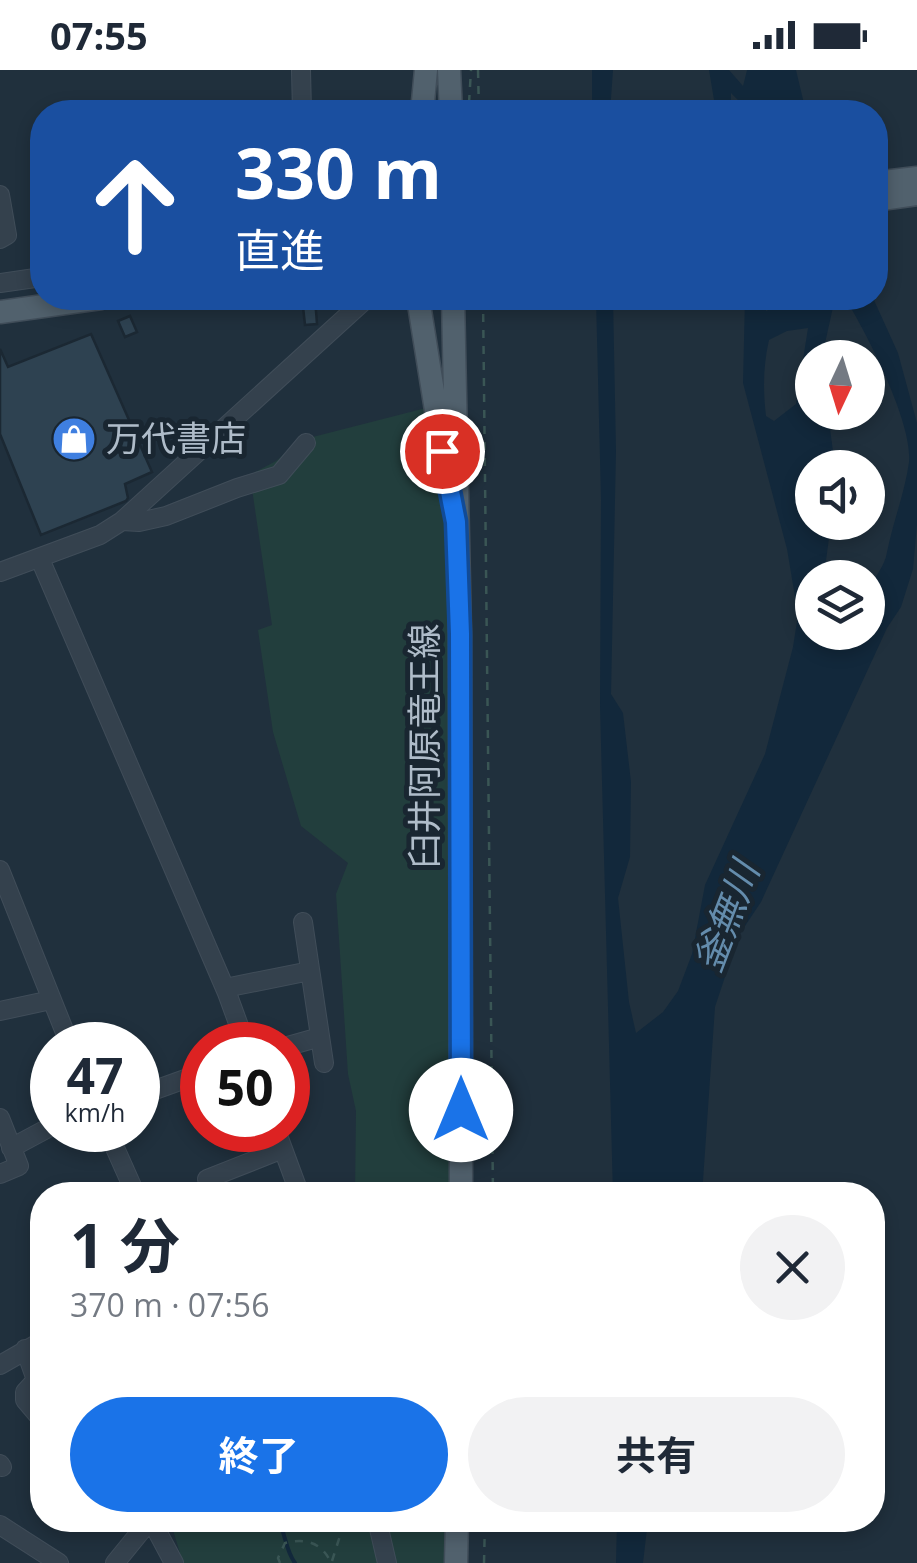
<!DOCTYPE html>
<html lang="ja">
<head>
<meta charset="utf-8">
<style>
	body { margin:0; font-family:"Open Sans","Noto Sans JP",sans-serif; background:#f2f2f3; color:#1f2937; height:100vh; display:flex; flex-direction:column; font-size:38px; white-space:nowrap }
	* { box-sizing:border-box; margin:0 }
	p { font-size:32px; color:#747a83 }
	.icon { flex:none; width:55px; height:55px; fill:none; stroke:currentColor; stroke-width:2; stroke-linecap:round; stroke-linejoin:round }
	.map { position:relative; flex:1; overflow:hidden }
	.side { position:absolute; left:30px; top:1112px; width:855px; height:350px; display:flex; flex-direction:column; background:#fff; border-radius:40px; box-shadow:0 5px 15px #0003 }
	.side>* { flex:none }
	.top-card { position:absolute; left:30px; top:30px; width:858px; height:210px; border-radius:40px; box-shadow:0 5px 15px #0003; background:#1a4fa0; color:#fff; overflow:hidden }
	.needle { width:65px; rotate:184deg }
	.tools { position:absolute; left:795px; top:270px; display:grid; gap:20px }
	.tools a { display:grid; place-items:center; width:90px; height:90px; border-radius:50%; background:#fff; box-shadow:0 5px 15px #0003; font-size:50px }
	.speed { position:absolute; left:30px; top:952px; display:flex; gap:20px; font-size:50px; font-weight:700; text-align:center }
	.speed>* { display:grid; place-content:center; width:130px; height:130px; border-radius:50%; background:#fff; box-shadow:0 5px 15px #0003; line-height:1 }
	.speed small { font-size:25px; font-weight:400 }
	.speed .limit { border:15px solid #d22; background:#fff; color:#111 }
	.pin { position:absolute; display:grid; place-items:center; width:85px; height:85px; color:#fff; margin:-42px; border:5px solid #fff; border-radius:50%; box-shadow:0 2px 10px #0007 }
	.me { position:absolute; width:110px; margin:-55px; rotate:0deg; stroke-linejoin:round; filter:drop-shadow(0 0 8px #0008) }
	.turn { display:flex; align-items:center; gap:35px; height:210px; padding:0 40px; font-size:45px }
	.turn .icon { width:130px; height:130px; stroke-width:2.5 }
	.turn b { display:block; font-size:70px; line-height:85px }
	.round { display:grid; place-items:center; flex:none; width:105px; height:105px; border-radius:52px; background:#f2f2f3 }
	.headline { display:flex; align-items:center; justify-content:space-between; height:170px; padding:0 40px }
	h1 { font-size:60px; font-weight:700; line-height:75px }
	.action { display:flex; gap:20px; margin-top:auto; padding:20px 40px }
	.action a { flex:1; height:115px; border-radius:60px; background:#1a73e8; color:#fff; font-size:40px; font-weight:700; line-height:115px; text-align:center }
	.action a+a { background:#f2f2f3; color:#1f2937 }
	.status { display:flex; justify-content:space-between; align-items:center; height:70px; padding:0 50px; background:#fff; direction:ltr }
	.status svg { height:28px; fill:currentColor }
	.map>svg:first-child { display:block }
</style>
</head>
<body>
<div class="status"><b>07:55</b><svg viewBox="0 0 49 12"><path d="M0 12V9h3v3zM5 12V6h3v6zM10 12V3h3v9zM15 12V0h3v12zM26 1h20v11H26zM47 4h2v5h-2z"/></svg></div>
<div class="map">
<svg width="917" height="1493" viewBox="0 0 917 1493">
	<rect width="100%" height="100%" fill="#20303d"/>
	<path fill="#223e3d" d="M426,338L437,387L449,482L453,1125H355L356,1041L348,1004L336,824L348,793L301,756L273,662L258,560L272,555L250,405L276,391L301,370Z
		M170,1450H450V1493H183Z"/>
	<path fill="#12283b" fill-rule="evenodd" d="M592,0H613L610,42H592Z
		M709,0H729L743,16L747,0H796L806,42H743L742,34L731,23V42H716Z
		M596,228H613L616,381L611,624L623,643L631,712L630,787L618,828L629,932L636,963L663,942L678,921L692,884L705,815L765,684L793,577L798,545L787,479L743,313L745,228H765L766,241L796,228H835L822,287L812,288V342L828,343L835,397L812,398V452L831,453L825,498L826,507L812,508V562H868C868,551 865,535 868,524C872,509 885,497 887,482C893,452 905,422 909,392C913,353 866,262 845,228H873L898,283L917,353V454L913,499L901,537L887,558L761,832L739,865L715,937L702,1125H680L675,1120L668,1125H613L600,636L601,430ZM808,258L796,334L774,351L766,346C763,320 763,296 769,270L787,261Z
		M617,1450H648L643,1493H616Z"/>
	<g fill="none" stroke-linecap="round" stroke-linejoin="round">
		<path stroke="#12283b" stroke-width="4" d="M279,1450C285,1464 286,1481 295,1493"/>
	</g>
	<path fill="#2e4251" stroke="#1b2833" stroke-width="2.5" d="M302,228H315L317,254L305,255Z
		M130,246L137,262L125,267L118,251Z
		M91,264L152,402L125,414L128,428L126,431L41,465L0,364V279L8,297Z"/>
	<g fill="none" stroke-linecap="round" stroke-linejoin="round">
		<defs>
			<path id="minor" d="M301,0L302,42
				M0,125L7,165L0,169
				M0,213L42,207
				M122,451L139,452L166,446L237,418L279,405L306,373
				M40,489L227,923L246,975
				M0,502L100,465L122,451L367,228
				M0,800L70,975
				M303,852L324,993
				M225,918L310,901
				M0,941L51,930
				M288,976L320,967
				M138,1026L202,1003
				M0,1048L19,1096L0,1104
				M107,1060L136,1125
				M276,1060L300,1125
				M11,1078L52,1056
				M207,1109L283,1079
				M25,1279L36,1310L25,1322V1330L42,1350
				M0,1295L42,1271
				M0,1394L2,1397
				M151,1450L174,1493
				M377,1450L387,1493
				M0,1455L59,1493
				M115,1493L150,1450"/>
			<path id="major" d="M449,0L451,42
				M422,42L426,0
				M875,113L917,108
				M875,130L917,124
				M418,228L444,390
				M453,228L460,564L461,1125
				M0,242L101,228
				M456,1493L457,1450"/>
		</defs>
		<use href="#minor" stroke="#404d59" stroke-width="20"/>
		<use href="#major" stroke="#404d59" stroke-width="25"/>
		<path stroke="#3a5655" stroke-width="2.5" stroke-dasharray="8 8" stroke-linecap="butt" d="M478,0L479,42
			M469,33L471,0
			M483,228L493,1125
			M332,1491L345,1450
			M280,1493L278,1488L285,1473C305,1468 322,1472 331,1493
			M484,1493L485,1450"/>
		<use href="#minor" stroke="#34414d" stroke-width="18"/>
		<use href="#major" stroke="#51616d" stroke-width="22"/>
	</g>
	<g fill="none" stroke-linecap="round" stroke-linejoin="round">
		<defs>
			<path id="route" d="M442,381L456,452L460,564L461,1040"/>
		</defs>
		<use href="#route" stroke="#114b97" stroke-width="25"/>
		<use href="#route" stroke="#1a73e8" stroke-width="18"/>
	</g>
	<defs>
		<symbol id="shop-disc" viewBox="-11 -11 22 22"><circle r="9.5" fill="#3f7fe0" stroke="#192631"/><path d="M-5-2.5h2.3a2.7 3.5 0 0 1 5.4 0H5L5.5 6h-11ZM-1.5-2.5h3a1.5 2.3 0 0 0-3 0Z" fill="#fff"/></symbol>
	</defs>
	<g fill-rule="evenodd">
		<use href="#shop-disc" x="49" y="344" width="50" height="50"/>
	</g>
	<g text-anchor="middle" stroke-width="10" stroke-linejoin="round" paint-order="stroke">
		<g font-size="35" fill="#afbcc9" stroke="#192631" text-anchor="start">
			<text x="106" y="381">万代書店</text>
		</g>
		<g font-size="35" fill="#afbcc9" stroke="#192631">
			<text transform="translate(425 676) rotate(-90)" y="12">臼井阿原竜王線</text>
		</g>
		<g font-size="38" font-style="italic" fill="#648cac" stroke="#192631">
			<text transform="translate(727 847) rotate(-69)" y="13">釜無川</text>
		</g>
	</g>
</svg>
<div class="tools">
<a><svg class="needle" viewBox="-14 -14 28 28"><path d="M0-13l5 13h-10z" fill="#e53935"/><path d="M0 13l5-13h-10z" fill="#747a83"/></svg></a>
<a><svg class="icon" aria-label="sound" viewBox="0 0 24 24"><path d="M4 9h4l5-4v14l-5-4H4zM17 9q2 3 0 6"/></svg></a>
<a><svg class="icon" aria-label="layers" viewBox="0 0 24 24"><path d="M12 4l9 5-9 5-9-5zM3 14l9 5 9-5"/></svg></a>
</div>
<div class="speed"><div>47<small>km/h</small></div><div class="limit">50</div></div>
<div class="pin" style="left:442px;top:381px;background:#d93025"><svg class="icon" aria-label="arrive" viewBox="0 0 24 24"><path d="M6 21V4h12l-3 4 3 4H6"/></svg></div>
<svg class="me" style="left:461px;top:1040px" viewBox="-20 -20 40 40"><circle r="19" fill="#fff"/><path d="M0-13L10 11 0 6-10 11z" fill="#1a73e8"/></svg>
<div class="top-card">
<div class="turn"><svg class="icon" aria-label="ahead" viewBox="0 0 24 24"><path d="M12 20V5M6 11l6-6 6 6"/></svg><div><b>330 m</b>直進</div></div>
</div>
<section class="side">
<div class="headline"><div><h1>1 分</h1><p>370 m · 07:56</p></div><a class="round"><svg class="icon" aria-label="close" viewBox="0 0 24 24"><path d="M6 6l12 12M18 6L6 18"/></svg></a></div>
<div class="action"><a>終了</a><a>共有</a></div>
</section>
</div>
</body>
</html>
